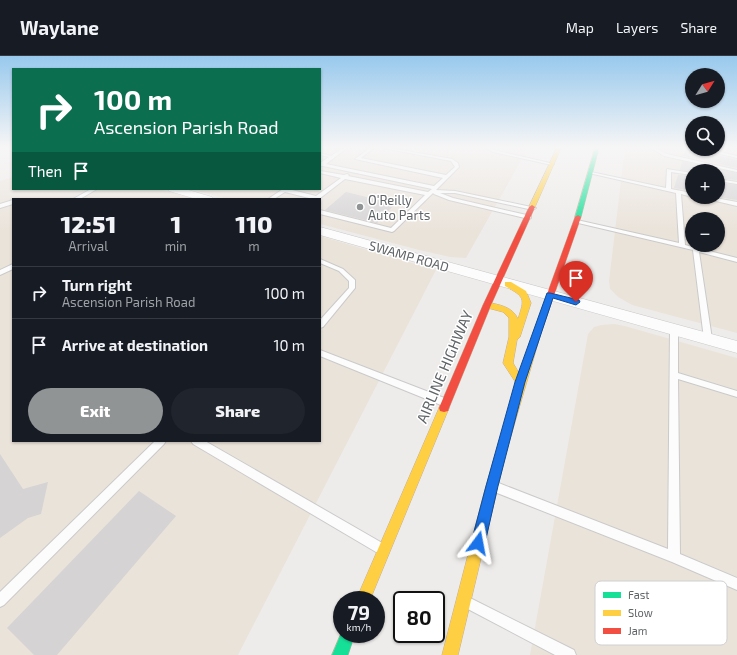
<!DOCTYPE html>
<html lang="en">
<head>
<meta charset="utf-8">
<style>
	body { margin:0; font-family:"Exo 2",sans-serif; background:#20242c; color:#f1f3f6; height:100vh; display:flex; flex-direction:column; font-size:15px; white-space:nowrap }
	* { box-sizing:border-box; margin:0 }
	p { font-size:13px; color:#9ea1a6 }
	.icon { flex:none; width:22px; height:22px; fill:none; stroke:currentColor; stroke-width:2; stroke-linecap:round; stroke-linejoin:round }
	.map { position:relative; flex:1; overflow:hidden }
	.details { position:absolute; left:12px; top:142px; width:309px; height:244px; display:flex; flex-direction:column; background:#171b24; border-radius:0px; box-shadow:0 1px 3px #0004 }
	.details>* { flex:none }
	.banner { position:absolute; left:12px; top:12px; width:309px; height:122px; border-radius:0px; box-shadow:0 1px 3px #0004; background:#0b6e4f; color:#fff; overflow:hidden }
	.needle { width:26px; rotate:53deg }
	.tools { position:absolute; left:685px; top:12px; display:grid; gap:8px }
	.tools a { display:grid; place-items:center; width:40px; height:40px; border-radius:50%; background:#171b24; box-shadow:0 1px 3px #0004; font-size:20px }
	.speed { position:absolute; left:333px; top:535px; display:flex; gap:8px; font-size:20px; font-weight:700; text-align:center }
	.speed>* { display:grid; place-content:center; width:52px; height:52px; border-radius:50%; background:#171b24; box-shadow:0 1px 3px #0004; line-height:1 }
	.speed small { font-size:10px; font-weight:400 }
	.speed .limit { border:2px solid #111; border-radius:6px; background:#fff; color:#111 }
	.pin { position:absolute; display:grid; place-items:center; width:34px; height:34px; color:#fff; margin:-41px -17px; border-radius:50% 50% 50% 0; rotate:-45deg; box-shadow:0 0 4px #0007 }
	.pin .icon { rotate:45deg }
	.me { position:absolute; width:44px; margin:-22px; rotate:13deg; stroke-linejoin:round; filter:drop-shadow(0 0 3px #0008) }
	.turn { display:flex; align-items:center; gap:14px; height:84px; padding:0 16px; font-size:18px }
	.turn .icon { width:52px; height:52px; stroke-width:2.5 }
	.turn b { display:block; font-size:28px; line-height:34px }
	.then { display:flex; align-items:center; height:38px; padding:0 16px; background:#0003; gap:8px; font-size:15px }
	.eta { display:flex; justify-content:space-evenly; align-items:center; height:68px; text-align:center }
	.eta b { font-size:24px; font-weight:800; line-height:28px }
	.primary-button { display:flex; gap:8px; margin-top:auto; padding:8px 16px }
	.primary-button a { flex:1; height:46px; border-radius:24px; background:#919495; color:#fff; font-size:16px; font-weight:800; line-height:46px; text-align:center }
	.primary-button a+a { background:#20242c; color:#f1f3f6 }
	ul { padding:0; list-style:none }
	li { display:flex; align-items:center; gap:12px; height:52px; padding:0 16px; border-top:1px solid #363941 }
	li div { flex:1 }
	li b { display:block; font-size:15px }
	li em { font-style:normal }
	header { display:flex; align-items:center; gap:24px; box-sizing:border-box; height:56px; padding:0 20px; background:#171b24; border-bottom:1px solid #363941 }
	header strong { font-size:19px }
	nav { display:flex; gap:22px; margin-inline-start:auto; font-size:14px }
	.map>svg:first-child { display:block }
</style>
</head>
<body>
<header>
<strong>Waylane</strong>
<nav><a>Map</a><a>Layers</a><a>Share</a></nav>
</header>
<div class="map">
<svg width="737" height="599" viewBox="0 0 737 599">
	<rect width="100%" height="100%" fill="#eeecea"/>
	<path fill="#eae3da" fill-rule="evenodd" d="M320,92H528L466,202L450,201L419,194L320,168V143H228L190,133H320Z
		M625,92L718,93V92H737V277L632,249L618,241L610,233L609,225ZM692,115H718V141H692ZM692,163H718V189H692Z
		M13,121V133H160L194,143H13V385H320V180L436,214L238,599H0V125Z
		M614,268L625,270L737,302V599H530L588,278L594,271L601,269Z"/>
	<path fill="#d5d3d3" d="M686,92L737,104V112L683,100Z
		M682,105L737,117V124L718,122V115H692L680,114Z
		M678,119L692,120V135L674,132Z
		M718,127L737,129V144L718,141Z
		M346,136L395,148L377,167L325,154Z
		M0,398L23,433L48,426L41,458L28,462L0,482Z
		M139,435L176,460L57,599H34L7,572Z"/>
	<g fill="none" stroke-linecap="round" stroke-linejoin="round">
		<defs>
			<path id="lane" d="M343,92H347L326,108L434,130L443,122L355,103L370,92H374L361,102L446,119L455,111L451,105L383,92H390L452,103L458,107L459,111L436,134L455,135L536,152L533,154L455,137H440L453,142L531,160V162L529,163L449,144L434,138L433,137L394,175L392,176L320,158V154L391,172L425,139L345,123L319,143H313L285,136L274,143H268L283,133H288L316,140L341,122L320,117V115L344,119L347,118L349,119L348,120L428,136L432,133L323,110H320V107L329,101L320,99V97L331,100Z
				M485,92H490L494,94L554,108L552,109L493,96Z
				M651,92H655L667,98L737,114V116L664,100Z
				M700,93H708L737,100V102Z
				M667,113L692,117V119L671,116V133L692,137V141L681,138L685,189L737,202V206L699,196L712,283L708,286L704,283L693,194L574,166L577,164L679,187L676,137L589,117L591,116L666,132Z
				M718,123L737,126V128L718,125Z
				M91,133H97L80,143H73Z
				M699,141H710L737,146V150Z
				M13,144V148L0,152V148Z
				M320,203L343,213L355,224V232L323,271L320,272V264L349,232V225L339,215L320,207Z
				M13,208V213L0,219V214Z
				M674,270L678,273V317L737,335V341L678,323L680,498L737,522V534L672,506L492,435L491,431L492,427L496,426L668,493L670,273Z
				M320,294L447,343L448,346L447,349L444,350L441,349L320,300Z
				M155,385H166L164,388L4,549L0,551V536Z
				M191,385H205L384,488L386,492L384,496L380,498L376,496L193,388Z
				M470,542L574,594L576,599H555L466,552L464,548L466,544Z"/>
			<path id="street" d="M168,133H185L212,141L213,143H196L169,135Z
				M320,171L737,285V297L320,179Z"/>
			<path id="fast" d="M595,92H599L581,161L576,162L575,161Z
				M342,575V578H355L348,599H332Z"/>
			<path id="slow" d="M557,92H561L535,151L530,152L529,151Z
				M505,226H511L526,235L531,247L520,281L517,284L513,307L519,317L533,277L537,274L541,277L506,397L458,599H442L484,437L516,327L503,307L509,281V262L503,256L484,251L483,249L487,246C499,249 512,250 518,263C525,242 525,241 505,230Z
				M444,348L448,349L449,352L370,544H356L439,352L440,349Z"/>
			<path id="jam" d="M532,149L535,151L491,249L449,352L448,355L444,356L440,355L439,352L483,249L529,151Z
				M578,159L581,161L541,277L537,280L534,279L533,277L575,161Z"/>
		</defs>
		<use href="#lane" stroke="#cbcaca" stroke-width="2"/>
		<use href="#street" stroke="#cbcaca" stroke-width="1"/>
		<use href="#fast" stroke="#c4ae99" stroke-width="1"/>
		<use href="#slow" stroke="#c4ae99" stroke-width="1"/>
		<use href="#jam" stroke="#c4ae99" stroke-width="1"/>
		<use href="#lane" fill="#fcfcfc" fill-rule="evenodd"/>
		<use href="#street" fill="#fcfcfc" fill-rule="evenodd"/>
		<use href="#fast" fill="#16e098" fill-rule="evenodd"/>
		<use href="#slow" fill="#ffcf43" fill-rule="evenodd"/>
		<use href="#jam" fill="#f24e42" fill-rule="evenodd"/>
	</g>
	<linearGradient id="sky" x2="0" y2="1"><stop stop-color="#98c9ed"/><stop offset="0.52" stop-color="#f7f6f6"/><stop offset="1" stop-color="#f7f6f6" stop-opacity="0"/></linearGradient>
	<rect width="737" height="176" fill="url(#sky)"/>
	<path fill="#1a73e8" stroke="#114b97" d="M547,237H550L579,244L580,246L576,249L553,242L525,326L498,430L485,487L483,492L478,494L473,492L471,487L486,430L515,326Z"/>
	<circle fill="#919495" stroke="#fff" stroke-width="1.5" cx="360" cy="151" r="4"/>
	<g text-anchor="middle" stroke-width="3" stroke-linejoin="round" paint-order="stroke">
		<g font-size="13" fill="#5f6467" stroke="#fff" text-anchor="start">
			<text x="368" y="149">O'Reilly<tspan x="368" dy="15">Auto Parts</tspan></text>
		</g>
		<g font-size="13" fill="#5f6467" stroke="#fff">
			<text transform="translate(409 200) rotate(16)" y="5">SWAMP ROAD</text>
		</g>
		<g font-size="15" fill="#5f6467" stroke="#fff">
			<text transform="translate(445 311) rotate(-67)" y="5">AIRLINE HIGHWAY</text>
		</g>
	</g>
	<rect x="595" y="525" width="132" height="64" rx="6" fill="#fff" stroke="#cfd0d1" stroke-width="1"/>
	<rect x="603" y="536" width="18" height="6" fill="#16e098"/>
	<rect x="603" y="554" width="18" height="6" fill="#ffcf43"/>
	<rect x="603" y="572" width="18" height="6" fill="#f24e42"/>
	<g font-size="11" fill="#5f6467">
		<text x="628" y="543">Fast</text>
		<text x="628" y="561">Slow</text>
		<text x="628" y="579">Jam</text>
	</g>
</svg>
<div class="tools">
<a><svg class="needle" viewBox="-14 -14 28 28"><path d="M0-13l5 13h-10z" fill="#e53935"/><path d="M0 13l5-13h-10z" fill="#9ea1a6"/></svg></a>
<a><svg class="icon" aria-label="search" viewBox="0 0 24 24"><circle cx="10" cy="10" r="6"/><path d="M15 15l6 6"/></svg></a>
<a>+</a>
<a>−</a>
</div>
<div class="speed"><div>79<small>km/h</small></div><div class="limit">80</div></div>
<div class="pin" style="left:576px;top:246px;background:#d93025"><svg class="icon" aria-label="arrive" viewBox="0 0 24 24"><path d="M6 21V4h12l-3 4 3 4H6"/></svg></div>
<svg class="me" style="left:478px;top:487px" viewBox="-20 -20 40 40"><path d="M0-17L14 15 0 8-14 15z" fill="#1a73e8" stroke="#fff" stroke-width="4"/></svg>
<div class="banner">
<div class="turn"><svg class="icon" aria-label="right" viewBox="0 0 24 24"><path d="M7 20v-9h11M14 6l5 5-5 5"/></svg><div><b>100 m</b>Ascension Parish Road</div></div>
<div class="then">Then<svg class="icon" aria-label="arrive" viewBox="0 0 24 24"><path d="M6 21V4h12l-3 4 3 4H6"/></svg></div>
</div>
<section class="details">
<div class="eta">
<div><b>12:51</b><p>Arrival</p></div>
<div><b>1</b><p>min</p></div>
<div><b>110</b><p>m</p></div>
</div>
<ul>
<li><svg class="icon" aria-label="right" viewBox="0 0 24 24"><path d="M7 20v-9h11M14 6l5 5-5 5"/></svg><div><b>Turn right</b><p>Ascension Parish Road</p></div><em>100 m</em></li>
<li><svg class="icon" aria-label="arrive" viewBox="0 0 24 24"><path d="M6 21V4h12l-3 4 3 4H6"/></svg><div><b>Arrive at destination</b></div><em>10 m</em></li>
</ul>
<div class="primary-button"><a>Exit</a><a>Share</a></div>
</section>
</div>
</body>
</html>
